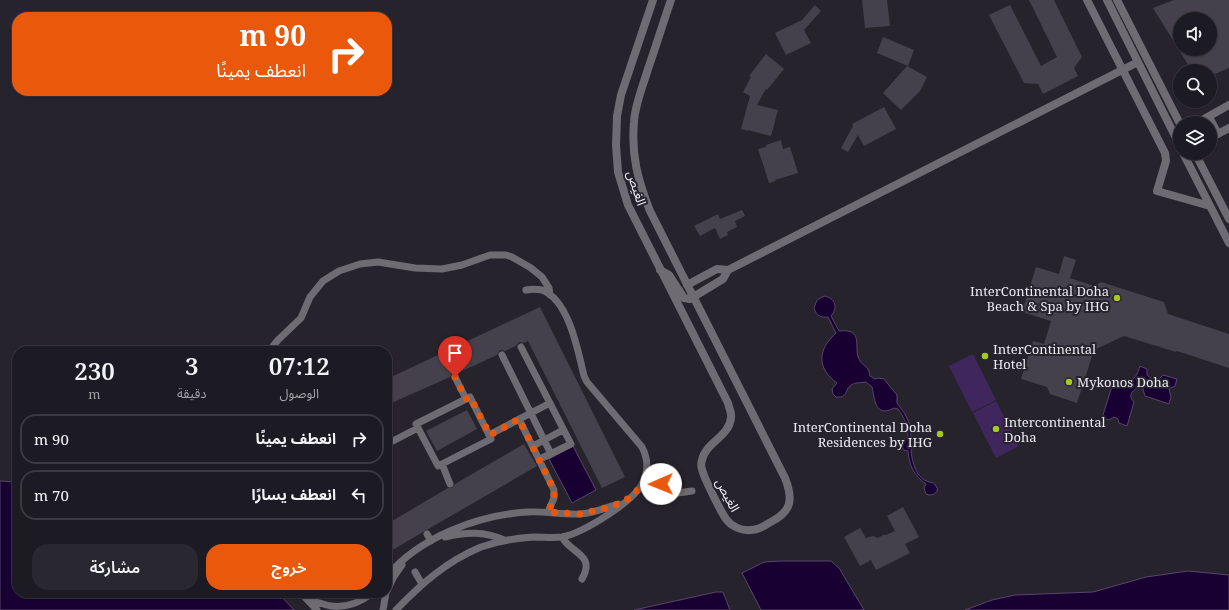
<!DOCTYPE html>
<html lang="ar">
<head>
<meta charset="utf-8">
<style>
	body { margin:0; font-family:"Noto Serif","Noto Sans Arabic",serif; background:#29272f; color:#f1f3f6; direction:rtl; height:100vh; display:flex; flex-direction:column; font-size:15px; white-space:nowrap }
	* { box-sizing:border-box; margin:0 }
	p { font-size:13px; color:#a0a1a5 }
	.icon { flex:none; width:22px; height:22px; fill:none; stroke:currentColor; stroke-width:2; stroke-linecap:round; stroke-linejoin:round }
	.map { position:relative; flex:1; overflow:hidden; direction:ltr }
	.panel { position:absolute; left:12px; top:346px; width:380px; height:252px; display:flex; flex-direction:column; background:#1c1a22; border-radius:16px; box-shadow:0 1px 3px #0004,0 0 0 1px #3a3840; direction:rtl }
	.panel>* { flex:none }
	.top-card { position:absolute; left:12px; top:12px; width:380px; height:84px; border-radius:16px; box-shadow:0 1px 3px #0004,0 0 0 1px #3a3840; direction:rtl; background:#ea580c; color:#fff; overflow:hidden }
	.fabs { position:absolute; left:1173px; top:12px; display:grid; gap:8px }
	.fabs a { display:grid; place-items:center; width:44px; height:44px; border-radius:50%; background:#1c1a22; box-shadow:0 1px 3px #0004,0 0 0 1px #3a3840; font-size:20px }
	.pin { position:absolute; display:grid; place-items:center; width:34px; height:34px; color:#fff; margin:-41px -17px; border-radius:50% 50% 50% 0; rotate:-45deg; box-shadow:0 0 4px #0007 }
	.pin .icon { rotate:45deg }
	.me { position:absolute; width:44px; margin:-22px; rotate:269deg; stroke-linejoin:round; filter:drop-shadow(0 0 3px #0008) }
	.turn { display:flex; align-items:center; gap:14px; height:84px; padding:0 20px; font-size:18px }
	.turn .icon { width:52px; height:52px; stroke-width:2.5 }
	.turn b { display:block; font-size:28px; line-height:34px }
	.eta { display:flex; justify-content:space-evenly; align-items:center; height:68px; text-align:center }
	.eta b { font-size:24px; font-weight:600; line-height:28px }
	.button { display:flex; gap:8px; margin-top:auto; padding:8px 20px }
	.button a { flex:1; height:46px; border-radius:16px; background:#ea580c; color:#fff; font-size:16px; font-weight:600; line-height:46px; text-align:center }
	.button a+a { background:#29272f; color:#f1f3f6 }
	ul { padding:0; list-style:none }
	li { display:flex; align-items:center; gap:12px; height:50px; margin:0 8px 6px; padding:0 12px; border:2px solid #3a3840; border-radius:16px }
	li div { flex:1 }
	li b { display:block; font-size:15px }
	li em { font-style:normal }
	.map>svg:first-child { display:block }
</style>
</head>
<body>
<div class="map">
<svg width="1229" height="610" viewBox="0 0 1229 610">
	<rect width="100%" height="100%" fill="#26232d"/>
	<path fill="#3f275e" d="M973,354L996,400L972,412L949,366Z
		M996,401L1019,446L996,458L973,413Z"/>
	<path fill="#190033" stroke="#58466c" d="M824,296C836,298 838,308 831,316L839,331C865,328 853,348 859,359C863,368 868,363 870,376L875,379L879,378L884,379L897,395V403L905,414L910,425L911,438L915,444L911,451C912,461 916,479 929,482C932,483 934,482 936,486C940,492 934,495 929,495L926,494L924,488L926,484C914,476 909,465 908,451L904,450L901,446L903,439L908,437C908,426 904,417 898,409L894,408C875,418 875,400 872,387L866,382C861,383 854,382 850,386C844,392 848,398 836,397L833,394L832,389L837,383C816,368 818,349 836,333L828,317C820,318 816,315 814,308L817,300Z
		M1140,366L1147,369V375L1153,380L1159,379L1163,375L1177,379L1175,386L1169,389L1171,397L1169,404L1145,396L1143,389L1138,388C1131,391 1128,396 1134,402L1127,426L1119,423L1118,419L1114,417L1109,420L1102,418L1114,380C1129,384 1136,381 1140,366Z
		M573,446L596,490L572,503L549,459Z
		M0,481L17,482V593H278L294,610H0Z
		M781,561H831L839,568L864,610H761L742,573L764,562Z
		M1188,571L1229,575V610H965L992,600L1015,595L1093,592L1146,577Z
		M716,592H723L730,610H634Z"/>
	<path fill="#45414c" fill-rule="evenodd" d="M862,0H887L890,26L865,28Z
		M1029,0H1054L1082,57L1074,68L1078,76L1043,94L1038,84L1024,83L989,15L1010,5L1041,66L1057,57Z
		M1174,0H1229V68L1210,76V71H1192L1153,8ZM1180,19H1210V49H1180Z
		M815,5L821,11L804,30L811,43L786,55L775,33L802,20Z
		M883,37L914,50L908,66L877,53Z
		M766,54L784,69L767,90L766,89L757,105L778,110L771,136L748,130V131L741,129L750,96L743,92L751,77L749,76Z
		M907,66L927,77L920,91L901,110L883,93Z
		M884,107L896,129L864,146L858,135L848,152L841,148L853,126L852,124Z
		M781,140L783,149L790,147L798,173L775,180L776,181L769,183L758,149L766,147V145Z
		M742,210L745,216L735,221L737,227L727,232L728,235L720,239L715,228L700,236L694,226L718,214L720,219Z
		M1064,256L1076,260L1070,278L1094,286L1101,282L1164,302L1168,314L1229,334V368L1177,351L1176,352L1124,336L1094,350L1077,403L1050,394L1047,387L1021,379L1033,341L1044,344L1051,321L1022,312L1036,267L1059,274Z
		M540,307L625,477L602,488L528,341L524,343L519,342L516,346L505,351L500,350L497,355L458,373L453,372L450,377L387,405V379Z
		M467,410L477,429L437,451L426,431Z
		M524,444L537,466L387,553V524L448,488H452L455,484Z
		M903,507L919,537L905,544L910,553L876,570L871,560L860,566L844,537L860,528L866,538L873,536L878,538L883,535H886L895,531L887,516Z"/>
	<g fill="none" stroke-linecap="round" stroke-linejoin="round">
		<path stroke="#6e6c72" stroke-width="7" d="M521,347L571,444L540,459
			M269,351L278,340L301,318L310,297L323,281L339,271L360,264L378,262L415,268L442,269L462,265L490,255H506L512,257L531,268L542,277L549,288L550,295
			M502,355L551,454
			M455,377L466,399
			M470,397L491,439L438,466L416,424Z
			M519,419L554,490V498L548,512
			M489,435L550,403
			M387,444L418,428
			M533,446L563,430
			M442,464L450,484
			M642,484L658,483L671,494L692,491
			M427,534L431,541
			M445,537C466,532 484,531 504,540
			M562,537C571,554 596,554 582,579
			M415,572L422,584
			M387,576C420,537 478,515 528,512C546,511 563,515 580,514C594,513 606,508 618,504
			M387,591L393,578L402,565
			M301,593L317,610
			M309,601C317,601 324,605 331,606C346,608 361,602 372,593
			M383,610L386,593
			M396,610C421,584 447,561 481,547C498,541 516,538 534,537C543,537 553,538 562,537C583,533 635,501 643,482C649,470 648,459 642,447L587,382L584,376C578,351 569,300 542,290C537,289 531,289 526,290"/>
		<path stroke="#6e6c72" stroke-width="8" d="M653,0L621,95L617,116L616,145L618,172L628,205L728,403C729,408 732,413 731,418C729,437 705,443 702,460C701,462 701,467 702,469C703,476 721,512 726,519C731,526 741,531 750,530C757,530 763,527 769,523C791,512 794,501 785,478L650,211C638,181 631,155 634,122C635,104 643,86 648,69C656,46 663,23 671,0
			M1087,0L1165,153L1166,161L1157,191L1210,206
			M1107,0L1180,146
			M1117,0L1180,124
			M1209,117L1218,134
			M1197,123L1229,105
			M1210,138L1229,128
			M1183,153L1229,243
			M1195,153L1229,219
			M660,270L669,275L684,298L690,299L723,279L728,270L1138,62
			M687,285L717,269L728,270"/>
	</g>
	<g fill="none" stroke-linecap="round" stroke-linejoin="round">
		<path stroke="#ea580c" stroke-width="7" stroke-dasharray="0 12.6" d="M455,377L466,399L470,397L490,435L519,419L554,490V498L548,512L580,514L602,509L624,502L636,492L642,484L651,483L661,484"/>
	</g>
	<g fill="#a5c822" stroke="#26232d" stroke-width="1.5">
		<circle cx="1117" cy="298" r="4"/>
		<circle cx="985" cy="356" r="4"/>
		<circle cx="1069" cy="382" r="4"/>
		<circle cx="996" cy="429" r="4"/>
		<circle cx="940" cy="434" r="4"/>
	</g>
	<g text-anchor="middle" stroke-width="4" stroke-linejoin="round" paint-order="stroke">
		<g font-size="13" fill="#eceaf0" stroke="#26232d">
			<text transform="translate(637 188) rotate(72)" y="5">الغيص</text>
			<text transform="translate(728 495) rotate(62)" y="5">الغيص</text>
		</g>
		<g font-size="13" fill="#eceaf0" stroke="#26232d" text-anchor="start">
			<text x="1109" y="296" text-anchor="end">InterContinental Doha<tspan x="1109" dy="15">Beach &amp; Spa by IHG</tspan></text>
			<text x="993" y="354">InterContinental<tspan x="993" dy="15">Hotel</tspan></text>
			<text x="1077" y="387">Mykonos Doha</text>
			<text x="1004" y="427">Intercontinental<tspan x="1004" dy="15">Doha</tspan></text>
			<text x="932" y="432" text-anchor="end">InterContinental Doha<tspan x="932" dy="15">Residences by IHG</tspan></text>
		</g>
	</g>
</svg>
<div class="fabs">
<a><svg class="icon" aria-label="sound" viewBox="0 0 24 24"><path d="M4 9h4l5-4v14l-5-4H4zM17 9q2 3 0 6"/></svg></a>
<a><svg class="icon" aria-label="search" viewBox="0 0 24 24"><circle cx="10" cy="10" r="6"/><path d="M15 15l6 6"/></svg></a>
<a><svg class="icon" aria-label="layers" viewBox="0 0 24 24"><path d="M12 4l9 5-9 5-9-5zM3 14l9 5 9-5"/></svg></a>
</div>
<div class="pin" style="left:455px;top:377px;background:#d93025"><svg class="icon" aria-label="arrive" viewBox="0 0 24 24"><path d="M6 21V4h12l-3 4 3 4H6"/></svg></div>
<svg class="me" style="left:661px;top:484px" viewBox="-20 -20 40 40"><circle r="19" fill="#fff"/><path d="M0-13L10 11 0 6-10 11z" fill="#ea580c"/></svg>
<div class="top-card">
<div class="turn"><svg class="icon" aria-label="right" viewBox="0 0 24 24"><path d="M7 20v-9h11M14 6l5 5-5 5"/></svg><div><b>90 m</b>انعطف يمينًا</div></div>
</div>
<section class="panel">
<div class="eta">
<div><b>07:12</b><p>الوصول</p></div>
<div><b>3</b><p>دقيقة</p></div>
<div><b>230</b><p>m</p></div>
</div>
<ul>
<li><svg class="icon" aria-label="right" viewBox="0 0 24 24"><path d="M7 20v-9h11M14 6l5 5-5 5"/></svg><div><b>انعطف يمينًا</b></div><em>90 m</em></li>
<li><svg class="icon" aria-label="left" viewBox="0 0 24 24"><path d="M17 20v-9H6M10 6l-5 5 5 5"/></svg><div><b>انعطف يسارًا</b></div><em>70 m</em></li>
</ul>
<div class="button"><a>خروج</a><a>مشاركة</a></div>
</section>
</div>
</body>
</html>
